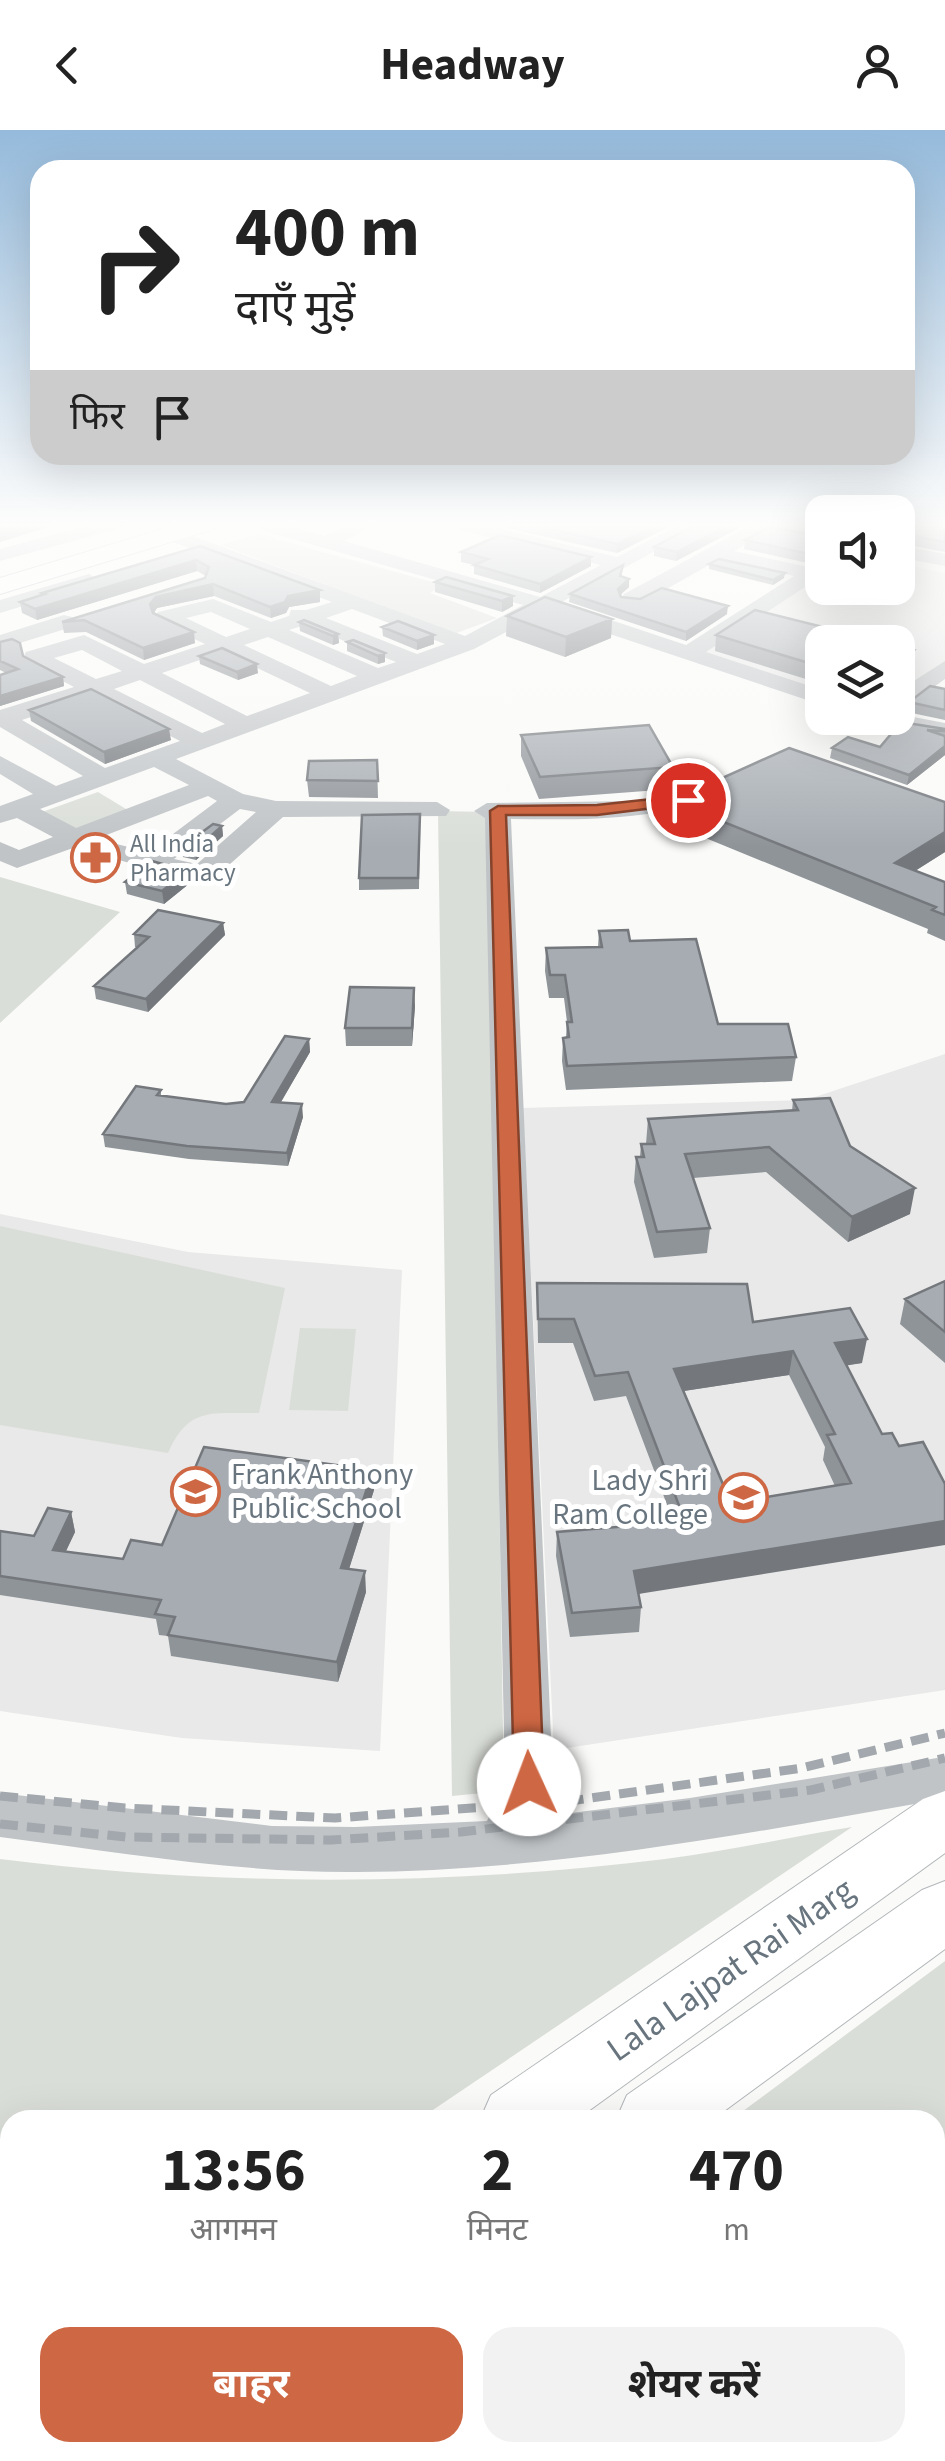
<!DOCTYPE html>
<html lang="hi">
<head>
<meta charset="utf-8">
<style>
	body { margin:0; font-family:"Source Sans 3","Noto Sans Devanagari",sans-serif; background:#f2f2f2; color:#222; height:100vh; display:flex; flex-direction:column; font-size:38px; white-space:nowrap }
	* { box-sizing:border-box; margin:0 }
	p { font-size:32px; color:#767676 }
	.icon { flex:none; width:55px; height:55px; fill:none; stroke:currentColor; stroke-width:2; stroke-linecap:round; stroke-linejoin:round }
	.map { position:relative; flex:1; overflow:hidden }
	.side { position:absolute; left:0px; top:1980px; width:945px; height:352px; display:flex; flex-direction:column; background:#fff; border-radius:30px 30px 0 0; box-shadow:0 10px 40px #0002 }
	.side>* { flex:none }
	.top-card { position:absolute; left:30px; top:30px; width:885px; height:305px; border-radius:30px; box-shadow:0 10px 40px #0002; background:#fff; color:#222; overflow:hidden }
	.tools { position:absolute; left:805px; top:365px; display:grid; gap:20px }
	.tools a { display:grid; place-items:center; width:110px; height:110px; border-radius:20px; background:#fff; box-shadow:0 10px 40px #0002; font-size:50px }
	.pin { position:absolute; display:grid; place-items:center; width:85px; height:85px; color:#fff; margin:-42px; border:5px solid #fff; border-radius:50%; box-shadow:0 2px 10px #0007 }
	.me { position:absolute; width:110px; margin:-55px; rotate:358deg; stroke-linejoin:round; filter:drop-shadow(0 0 8px #0008) }
	.turn { display:flex; align-items:center; gap:35px; height:210px; padding:0 40px; font-size:45px }
	.turn .icon { width:130px; height:130px; stroke-width:2.5 }
	.turn b { display:block; font-size:70px; line-height:85px }
	.then { display:flex; align-items:center; height:95px; padding:0 40px; background:#0003; gap:20px; font-size:38px }
	.eta { display:flex; justify-content:space-evenly; align-items:center; height:170px; text-align:center }
	.eta b { font-size:60px; font-weight:700; line-height:70px }
	.cta { display:flex; gap:20px; margin-top:auto; padding:20px 40px }
	.cta a { flex:1; height:115px; border-radius:30px; background:#ce6743; color:#fff; font-size:40px; font-weight:700; line-height:115px; text-align:center }
	.cta a+a { background:#f2f2f2; color:#222 }
	header { display:flex; justify-content:space-between; align-items:center; height:130px; padding:0 40px; background:#fff; font-size:45px; font-weight:700 }
	.map>svg:first-child { display:block }
</style>
</head>
<body>
<header><svg class="icon" aria-label="back" viewBox="0 0 24 24"><path d="M15 5l-7 7 7 7"/></svg>Headway<svg class="icon" aria-label="person" viewBox="0 0 24 24"><circle cx="12" cy="8" r="4"/><path d="M4 21q1-7 8-7t8 7"/></svg></header>
<div class="map">
<svg width="945" height="2331" viewBox="0 0 945 2331">
	<rect width="100%" height="100%" fill="#fafaf8"/>
	<path fill="#e8e9e8" d="M898,433L945,443V531L898,565V512H822V564L700,523L822,447V458H898Z
		M945,924V1560L554,1620L523,978L806,970Z
		M0,1084L188,1122L402,1140L380,1621L182,1608L0,1581Z"/>
	<path fill="#daded8" d="M258,404L443,455L430,463L497,488L454,504L221,415Z
		M98,662L131,682L75,703L42,682Z
		M438,681L488,682L504,1661L452,1666Z
		M0,747L120,782L0,893Z
		M0,1096L285,1158L259,1283C213,1284 189,1275 168,1323L0,1295Z
		M300,1198L356,1199L348,1281L289,1280Z
		M852,1697L418,1990H10V2266L0,2273V1729C220,1757 445,1756 665,1729C728,1721 790,1707 852,1697Z
		M945,1831V2331H274L286,2322H935V1990H731Z"/>
	<g fill="none" stroke-linecap="round" stroke-linejoin="round">
		<defs>
			<path id="major" d="M186,392H223L220,397L0,464V448Z
				M945,1661V1723L576,1990H480L491,1965L923,1669Z
				M945,1751V1819L712,1990H616L627,1965L922,1760Z
				M10,2295V2322H83L79,2331H0V2305Z
				M135,2322H225L221,2331H131Z"/>
		</defs>
		<use href="#major" stroke="#b4b8bb" stroke-width="2"/>
		<path fill="#c0c4c7" fill-rule="evenodd" d="M100,392H131L128,396L0,431V419Z
			M258,392H275L324,406L357,392H382L344,411L540,467L601,435L444,396L442,392H473L617,427L685,392H708L560,473L686,515L794,446L718,430L640,474H624L621,469L624,464L746,398L737,392H780L822,401V413L767,402L734,421L808,437L822,431V446L706,522L822,560V575L544,482L474,519L176,629L243,664L276,671L437,672L450,680L446,686L283,687L212,750L202,752L73,718L17,738L0,731V712L19,720L53,707L17,688L0,693V676L33,664L0,644V626L56,656L83,646L0,597V580L74,557L26,532L23,527L26,522L84,505L144,534L205,514L158,492L155,487L158,482L213,469L271,492L289,486L291,480H306L332,472L165,409V401H179L465,506L523,475L258,399ZM352,479L445,514L417,524L326,488ZM211,482L250,499L226,507L186,488ZM305,495L396,532L378,538L289,500ZM268,507L357,546L331,556L244,515ZM82,520L122,541L96,549L54,528ZM223,522L310,563L247,586L162,543ZM140,550L225,594L202,603L114,559ZM93,566L180,611L105,638L22,590ZM154,637L189,655L76,698L40,679ZM208,666L217,671L149,722L96,709ZM240,679L256,682L197,734L174,729Z
			M898,415L945,424V436L898,427Z
			M89,444L99,450L96,454L0,483V470Z
			M64,485L72,487L75,492L72,497L0,519V505Z
			M945,531V549L906,577L898,579V561Z
			M898,584L945,593V607L879,595L867,588H898Z
			M719,650L728,653L732,658L728,663C658,691 586,690 511,689L553,1653L539,1687L690,1668L937,1628L945,1631V1673L937,1670C745,1704 551,1741 356,1742C236,1743 118,1722 0,1707V1663L272,1696L355,1697L487,1691L505,1653L485,688L474,681L487,673L636,671L685,662Z"/>
		<use href="#major" fill="#fff" fill-rule="evenodd"/>
		<path stroke="#a2a8ad" stroke-width="9" stroke-dasharray="18 9" stroke-linecap="butt" d="M0,1666L125,1678L335,1688L570,1671L802,1638L945,1603
			M0,1694L126,1707L331,1710L461,1702L811,1660L945,1628"/>
	</g>
	<path fill="#8f9499" fill-rule="evenodd" d="M481,392H678L617,423Z
		M794,392H822V398Z
		M898,392H945V422L898,413Z
		M739,398L676,431L654,426V417Z
		M822,406L808,433L744,419L745,410Z
		M200,416L320,460V472L289,477L286,483L271,488L214,466L157,478L154,483L195,513L144,530L86,502L64,503L62,492L205,448L206,446L197,441L37,490L22,483L20,472L42,465V463Z
		M461,422L591,436L540,463L474,444V435L461,432Z
		M709,434L784,448L773,455L709,439Z
		M623,435L621,447L629,449V457L620,465L621,467L727,484L686,511L569,472L570,464Z
		M435,452L513,466V476L502,482L435,462Z
		M507,486L612,489L611,508L565,527L506,506Z
		M299,492L338,504L339,513L333,515L300,501Z
		M382,497L434,514L417,520L383,506Z
		M716,505L822,512V554L715,521Z
		M0,512L23,526L63,547L64,556L0,576V545L6,543L0,540Z
		M347,512L385,523V532L378,534L347,521Z
		M199,526L258,543L238,550L200,534Z
		M945,559V590L907,582L909,572Z
		M29,580L171,610L105,634L31,591Z
		M901,592L945,599V625L907,655L830,628L832,618L880,617Z
		M521,605L673,637L672,659L539,669L521,626Z
		M377,630L378,668L309,667L307,650Z
		M671,671L945,672V722L915,741L945,752V811L927,803L928,799L669,693Z
		M420,684L419,759L359,760V748Z
		M222,696L223,706L196,730L183,727L182,717Z
		M188,741L190,753L164,774L127,764L125,752Z
		M223,793L225,805L148,882L96,869L94,856L138,817H135L134,804Z
		M599,801L630,811L718,894L796,927L792,951L566,960L562,931L563,908L566,907L567,892L564,868H549L545,841L546,818L598,817Z
		M415,876L412,916H346L345,898Z
		M309,909L310,922L280,973L303,987L288,1036L189,1029L105,1017L103,1004L161,960V965L226,974L244,972Z
		M793,970L850,1016L910,1084L848,1112L766,1042L693,1048L710,1098L707,1123L654,1128L634,1052L636,1027H640L641,1014H646L648,989L792,981Z
		M945,1151V1233L900,1194L905,1169Z
		M537,1153L753,1192L862,1233L847,1235L882,1304L945,1354L639,1464L641,1477L639,1502L570,1507L556,1426L557,1402L649,1394L650,1384L669,1380L626,1266L594,1271L573,1213H538ZM789,1245L825,1317L823,1330L835,1356L731,1373L683,1261Z
		M374,1360L349,1439L366,1462L338,1552L171,1526L168,1506L159,1505L156,1489L0,1465V1401L34,1406L71,1382L75,1402L66,1421L123,1429L162,1415Z"/>
	<path fill="#74787d" d="M25,392H55V395L0,412V399Z
		M661,392H678L617,423V414Z
		M734,392H739V398L676,431L677,422Z
		M822,415V424L808,433L809,424Z
		M591,427V436L540,463V454Z
		M196,430L197,441L37,490L35,479Z
		M785,443L784,448L773,455V450Z
		M629,449V457L618,467V459Z
		M213,454L214,466L157,478L152,485L150,474L156,467Z
		M320,460V472L289,477L286,483L271,488L270,477L288,466Z
		M513,466V476L502,482V471Z
		M728,476L727,484L686,511V502Z
		M612,489L611,508L565,527L566,507Z
		M194,502L195,513L144,530L143,518Z
		M338,504L339,513L333,515V506Z
		M434,505V514L417,520V511Z
		M914,520L912,536L898,546V532Z
		M385,523V532L378,534V526Z
		M257,534L258,543L238,550L237,542Z
		M63,547L64,556L0,576V566Z
		M169,599L171,610L105,634L104,622Z
		M945,616V625L907,655L909,645Z
		M222,696L223,706L196,730L195,720Z
		M945,702V722L891,756L895,733Z
		M188,741L190,753L164,774L162,761Z
		M223,793L225,805L148,882L146,869Z
		M414,858L415,876L412,916V898Z
		M309,909L310,922L273,986L272,972Z
		M302,974L303,987L288,1036L287,1023Z
		M915,1058L910,1084L848,1112L852,1087Z
		M867,1209L862,1233L831,1238L835,1213Z
		M793,1221L789,1245L671,1263L674,1239Z
		M373,1340L374,1360L343,1458L341,1438Z
		M71,1382L75,1402L57,1440L53,1420Z
		M945,1391V1415L632,1465L634,1441Z
		M365,1441L366,1462L338,1552L337,1532Z"/>
	<path fill="#a6acb2" stroke="#74787d" stroke-width="2.5" fill-rule="evenodd" d="M0,392H25L0,399Z
		M519,392H661L617,414Z
		M701,392H734L677,422L654,417Z
		M898,392H945V412L898,403Z
		M769,397L822,406V415L809,424L745,410Z
		M500,405L591,427L540,454L474,435L488,429L461,422Z
		M200,416L320,460L288,466L285,472L270,477L213,454L156,467L150,474L153,483L194,502L143,518L84,490L62,492L205,448L209,437L196,430L35,479L20,472L45,464L42,463Z
		M719,429L785,443L773,450L709,434Z
		M623,435L620,446L629,449L618,459L621,467L640,469L662,458L728,476L686,502L570,464Z
		M446,447L513,466L502,471L435,452Z
		M545,467L612,489L566,507L507,486Z
		M755,480L883,512H822V537L716,505Z
		M304,490L338,504L333,506L299,492Z
		M398,491L434,505L417,511L382,497Z
		M12,509L20,513L23,526L63,547L0,566V545L18,539L0,531V512Z
		M353,510L385,523L378,526L347,512Z
		M898,516L914,520L898,532Z
		M222,518L257,534L237,542L199,526Z
		M930,556L945,559V580L909,572Z
		M91,559L169,599L104,622L29,580Z
		M901,592L945,599V601L927,600L945,606V616L909,645L832,618L848,607L880,617Z
		M649,595L673,637L540,647L521,605Z
		M789,618L945,672V702L895,733L945,752V785L932,780L936,777L671,671Z
		M377,630L378,651L307,650L309,631Z
		M420,684L418,748H359L362,685Z
		M213,694L222,696L195,720L182,717Z
		M152,731L188,741L162,761L125,752Z
		M158,780L223,793L146,869L94,856L149,807L134,804Z
		M628,800L630,811L696,809L718,894H788L796,927L567,936L563,908L569,907L567,892H572L565,845H550L546,818L602,817L599,801Z
		M350,857L414,858L412,898H345Z
		M285,906L309,909L272,972L302,974L287,1023L187,1016L103,1004L136,956L161,960L157,965L226,974L244,972Z
		M830,968L850,1016L915,1058L852,1087L769,1017L685,1024L710,1098L657,1102L636,1027H644L641,1014H655L648,989L798,980L793,970Z
		M945,1151V1202L905,1169Z
		M537,1153L747,1154L753,1192L850,1178L867,1209L835,1213L882,1304L892,1303L899,1316L923,1312L945,1354V1391L634,1441L641,1477L572,1483L557,1402L654,1394L650,1384L680,1378L628,1242L595,1246L574,1189H538ZM793,1221L835,1304L827,1305L851,1353L731,1373L674,1239Z
		M204,1317L373,1340L341,1438L365,1441L337,1532L168,1505L175,1487L155,1484L161,1470L0,1446V1401L34,1406L48,1378L71,1382L53,1420L123,1429L131,1410L162,1415Z"/>
	<linearGradient id="sky" x2="0" y2="1"><stop stop-color="#95badb"/><stop offset="0.55" stop-color="#fdfdfc"/><stop offset="1" stop-color="#fdfdfc" stop-opacity="0"/></linearGradient>
	<rect width="945" height="718" fill="url(#sky)"/>
	<path fill="#ce6743" stroke="#86432c" stroke-width="2.5" d="M688,665L696,670L694,673L597,685H506L544,1654L540,1662L529,1666L519,1662L514,1654L490,681L498,676L597,675Z"/>
	<defs>
		<symbol id="pharmacy-ring" viewBox="-11 -11 22 22"><circle r="9.5" fill="#fff" stroke="#ce6743" stroke-width="1.5"/><path d="M-2-6h4v4h4v4h-4v4h-4v-4h-4v-4h4Z" fill="#ce6743"/></symbol>
		<symbol id="school-ring" viewBox="-11 -11 22 22"><circle r="9.5" fill="#fff" stroke="#ce6743" stroke-width="1.5"/><path d="M0-5L7-2L0 1L-7-2ZM-4 1L0 2.5L4 1V4Q0 6-4 4Z" fill="#ce6743"/></symbol>
		<symbol id="university-ring" viewBox="-11 -11 22 22"><circle r="9.5" fill="#fff" stroke="#ce6743" stroke-width="1.5"/><path d="M0-5L7-2L0 1L-7-2ZM-4 1L0 2.5L4 1V4Q0 6-4 4Z" fill="#ce6743"/></symbol>
	</defs>
	<g fill-rule="evenodd">
		<use href="#pharmacy-ring" x="68" y="700" width="55" height="55"/>
		<use href="#school-ring" x="168" y="1334" width="55" height="55"/>
		<use href="#university-ring" x="716" y="1340" width="55" height="55"/>
	</g>
	<g text-anchor="middle" stroke-width="10" stroke-linejoin="round" paint-order="stroke">
		<g font-size="25" fill="#68757f" stroke="#fff" text-anchor="start">
			<text x="130" y="722">All India<tspan x="130" dy="29">Pharmacy</tspan></text>
		</g>
		<g font-size="30" fill="#68757f" stroke="#fff" text-anchor="start">
			<text x="231" y="1354">Frank Anthony<tspan x="231" dy="34">Public School</tspan></text>
			<text x="708" y="1360" text-anchor="end">Lady Shri<tspan x="708" dy="34">Ram College</tspan></text>
		</g>
		<g font-size="35" fill="#68757f" stroke="#fff">
			<text transform="translate(730 1839) rotate(-35)" y="12">Lala Lajpat Rai Marg</text>
		</g>
	</g>
</svg>
<div class="tools">
<a><svg class="icon" aria-label="sound" viewBox="0 0 24 24"><path d="M4 9h4l5-4v14l-5-4H4zM17 9q2 3 0 6"/></svg></a>
<a><svg class="icon" aria-label="layers" viewBox="0 0 24 24"><path d="M12 4l9 5-9 5-9-5zM3 14l9 5 9-5"/></svg></a>
</div>
<div class="pin" style="left:688px;top:670px;background:#d93025"><svg class="icon" aria-label="arrive" viewBox="0 0 24 24"><path d="M6 21V4h12l-3 4 3 4H6"/></svg></div>
<svg class="me" style="left:529px;top:1654px" viewBox="-20 -20 40 40"><circle r="19" fill="#fff"/><path d="M0-13L10 11 0 6-10 11z" fill="#ce6743"/></svg>
<div class="top-card">
<div class="turn"><svg class="icon" aria-label="right" viewBox="0 0 24 24"><path d="M7 20v-9h11M14 6l5 5-5 5"/></svg><div><b>400 m</b>दाएँ मुड़ें</div></div>
<div class="then">फिर<svg class="icon" aria-label="arrive" viewBox="0 0 24 24"><path d="M6 21V4h12l-3 4 3 4H6"/></svg></div>
</div>
<section class="side">
<div class="eta">
<div><b>13:56</b><p>आगमन</p></div>
<div><b>2</b><p>मिनट</p></div>
<div><b>470</b><p>m</p></div>
</div>
<div class="cta"><a>बाहर</a><a>शेयर करें</a></div>
</section>
</div>
</body>
</html>
